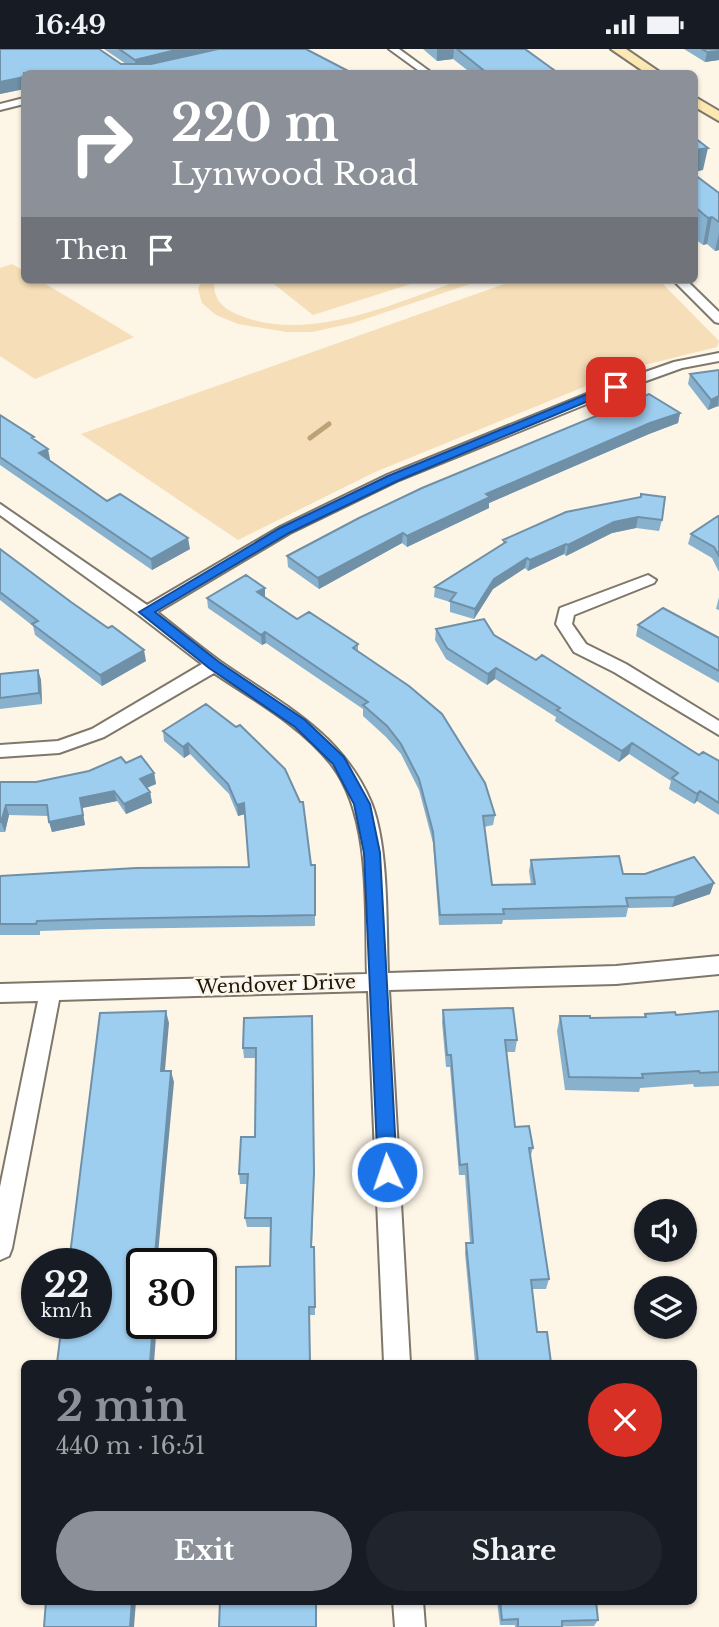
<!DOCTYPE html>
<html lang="en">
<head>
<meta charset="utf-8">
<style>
	body { margin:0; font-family:"Libre Baskerville",serif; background:#20242c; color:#f1f3f6; height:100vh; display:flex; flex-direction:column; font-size:26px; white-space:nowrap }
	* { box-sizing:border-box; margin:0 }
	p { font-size:23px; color:#9ea1a6 }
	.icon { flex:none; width:38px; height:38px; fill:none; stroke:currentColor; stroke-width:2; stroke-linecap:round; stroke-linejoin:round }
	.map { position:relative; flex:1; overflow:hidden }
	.details { position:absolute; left:21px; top:1311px; width:676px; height:245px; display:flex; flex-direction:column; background:#171b24; border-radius:10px; box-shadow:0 2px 5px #0004 }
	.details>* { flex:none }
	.top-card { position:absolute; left:21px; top:21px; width:677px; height:214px; border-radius:10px; box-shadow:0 2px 5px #0004; background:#8c9099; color:#fff; overflow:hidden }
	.tools { position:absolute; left:634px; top:1150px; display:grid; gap:14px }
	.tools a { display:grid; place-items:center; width:63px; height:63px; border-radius:50%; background:#171b24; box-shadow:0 2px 5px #0004; font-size:35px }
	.speed { position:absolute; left:21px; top:1199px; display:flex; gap:14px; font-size:35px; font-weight:700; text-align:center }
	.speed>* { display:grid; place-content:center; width:91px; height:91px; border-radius:50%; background:#171b24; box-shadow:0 2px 5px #0004; line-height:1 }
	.speed small { font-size:18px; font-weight:400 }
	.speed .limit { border:4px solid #111; border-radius:10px; background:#fff; color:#111 }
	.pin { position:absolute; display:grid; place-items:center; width:60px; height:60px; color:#fff; margin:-30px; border-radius:14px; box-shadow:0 4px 10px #0006 }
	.me { position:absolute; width:77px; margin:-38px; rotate:357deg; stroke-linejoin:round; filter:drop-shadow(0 0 5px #0008) }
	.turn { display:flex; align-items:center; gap:24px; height:147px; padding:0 35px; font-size:32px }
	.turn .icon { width:91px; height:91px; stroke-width:2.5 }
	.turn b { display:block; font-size:49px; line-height:60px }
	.then { display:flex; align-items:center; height:66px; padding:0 35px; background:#0003; gap:14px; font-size:26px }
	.round { display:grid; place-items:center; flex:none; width:74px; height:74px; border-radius:37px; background:#20242c }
	.summary { display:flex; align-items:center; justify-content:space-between; height:119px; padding:0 35px }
	h1 { font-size:42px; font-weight:800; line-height:52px; color:#8c9099 }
	.action { display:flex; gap:14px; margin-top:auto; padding:14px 35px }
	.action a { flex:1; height:80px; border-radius:42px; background:#8c9099; color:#fff; font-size:28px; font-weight:800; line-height:80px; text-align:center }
	.action a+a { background:#20242c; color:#f1f3f6 }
	.status { display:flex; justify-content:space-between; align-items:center; height:49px; padding:0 35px; background:#171b24; direction:ltr }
	.status svg { height:19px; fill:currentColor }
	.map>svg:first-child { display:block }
</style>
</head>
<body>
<div class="status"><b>16:49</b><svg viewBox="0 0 49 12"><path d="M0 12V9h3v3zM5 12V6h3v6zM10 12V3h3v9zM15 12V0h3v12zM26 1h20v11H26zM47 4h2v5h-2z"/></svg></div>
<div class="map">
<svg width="719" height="1578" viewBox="0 0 719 1578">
	<rect width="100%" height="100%" fill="#fdf5e6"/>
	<path fill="#f5deb8" d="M12,215L24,222V231H39L134,288L35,330L0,307V219Z
		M202,231H215C212,247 220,257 234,264C307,297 392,254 462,231H482L353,274L312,283H287L238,275L216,266L202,254L198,240Z
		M269,231H423L313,266Z
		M516,231H659L719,292L717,298L628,320L375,423L238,491L81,385Z"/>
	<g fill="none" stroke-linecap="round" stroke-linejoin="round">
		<path stroke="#bca275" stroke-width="5" d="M310,389L329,375"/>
		<defs>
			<path id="minor" d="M389,0H399L432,24H422Z
				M24,49V55L0,61V55Z
				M673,231H686L719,263V274L715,273Z
				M719,304V312L682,319L621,341L397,432L290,484L157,563C178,580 199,597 221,613C280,654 341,683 371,753C389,797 386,875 388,924L616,917L719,907V925L616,935L389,941L410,1314H384L368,942L59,951L12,1199L9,1207L0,1211V1138L38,952L0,953V935L367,925C365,860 372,769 332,716C302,677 254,651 214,624L104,688L59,704L0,708V696L58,692L92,680L202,615L140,567L0,466V455L147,556L280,478L387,426L611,335L674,313Z
				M648,526L656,531L654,534L574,566L572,575L586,595L626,615L719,672V686L614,623L574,603L556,575L560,559Z
				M393,1552H423L425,1578H395Z"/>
			<path id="secondary" d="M611,0H626L661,24H646Z
				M695,48L719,62V72L695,58Z"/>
		</defs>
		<use href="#minor" stroke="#7e776a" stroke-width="4"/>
		<use href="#secondary" stroke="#7e776a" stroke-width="4"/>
		<use href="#minor" fill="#fff" fill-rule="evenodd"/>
		<use href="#secondary" fill="#fce8b3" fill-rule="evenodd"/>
	</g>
	<path fill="#88b1ce" d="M0,0L126,15L104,0H306L352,24H24V40L0,45Z
		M423,0H525L558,24H471L453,10L437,12Z
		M684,0H719V11L705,13Z
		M695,126L719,144V201L715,202L707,195L703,196L695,190Z
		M719,321V358L718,357L708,361L688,335L690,325Z
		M680,364L678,374L649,385L489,454V459L407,498L402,494L319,540L288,518L287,507Z
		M0,366L35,391L50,410L48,411L107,452L190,500L152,521L0,416Z
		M641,448L662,471L659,482L636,479L612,484L566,507L564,505L528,522L525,519L493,540L474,570L450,563V553L434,548L435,538L503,495V491Z
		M719,468V523L712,509L688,495L691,485Z
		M0,500L146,612L102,637L35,586L33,577L0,551Z
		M265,548L297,570L358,595V603L495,766L493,776L484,778L492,836L531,835L529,822L531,811L623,825L710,845L672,858L628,859L626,868L503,871L502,875L439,876L433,794L419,741L401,705L386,688L363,667V660L266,594L262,596L208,559L207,549Z
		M719,548V561L716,560Z
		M638,576L719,589V634L636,587Z
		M436,580L494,586L699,706L719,712V766L697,752L694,755L669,740L671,732L629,705L619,713L555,672L556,668L495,630L487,636L446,610L435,591Z
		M38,621L41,631L42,655L0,660V625Z
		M206,655L311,816L315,827V877L103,880L40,882V886H0V827L249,818L245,765L238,767L229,745L190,705L184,709L164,692L163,682Z
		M126,714L154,724L156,735L146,739L150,743L152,754L126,765L117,752L82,759L85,776L52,783L48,767L9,766L5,783H0V733H36Z
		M443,961L517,991L515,1003H507L515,1078L533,1099L530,1109L549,1230L546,1240H532L537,1283L551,1314H475L465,1204L466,1194H470L465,1126H459L450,1018H446L442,973Z
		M719,962V1037L694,1038L693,1035L640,1039L639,1043L565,1041L557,982L560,967L590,969L644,968L645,965L676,966Z
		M312,977L314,1133L312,1198H314L315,1207V1266H310L270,1217L271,1178H247L245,1169L247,1135H240L239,1125L255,1088L256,1009H244L243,999Z
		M497,1552H596L598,1571L594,1577L515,1578V1576H500Z"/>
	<path fill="#6f90a7" d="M180,0H227L136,22L135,11Z
		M437,0H454L453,10L437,12Z
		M719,2V11L705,13L707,3Z
		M24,28V40L0,45V33Z
		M708,99L703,121L695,123V101Z
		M712,168L707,195L703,196L708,169Z
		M719,184V201L715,202Z
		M719,347L718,357L708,361L711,351Z
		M680,364L678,374L649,385L489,454V459L407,498V487L486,445L650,374Z
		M48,400L50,410L41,415L39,404Z
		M638,468L636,479L612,484L566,507L568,496L614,473Z
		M403,484L402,494L319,540L318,529Z
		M188,489L190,500L152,521L151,510Z
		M566,495L564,505L528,522L530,511Z
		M527,509L525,519L493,540L474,570L475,560L494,530Z
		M265,539V549L257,543Z
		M265,583L266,594L262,596L261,586Z
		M144,601L146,612L102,637L100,626Z
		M496,619L495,630L487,636L488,625Z
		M38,621L41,631L42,655L39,644Z
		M188,694L190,705L184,709L183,698Z
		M632,694L629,705L619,713L622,702Z
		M154,724L156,735L142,741L140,730Z
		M114,742L117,752L82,759L85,776L52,783L49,773L80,749Z
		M700,742L697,752L694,755L697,745Z
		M150,743L152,754L126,765L124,755Z
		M244,754L245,765L238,767L237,756Z
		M6,756L9,766L5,783L1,773Z
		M714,834L710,845L672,858L675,848Z
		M166,962L169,974L164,1033L161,1022Z
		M312,977L314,1133L311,1207V1198Z
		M171,1022L174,1033L158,1205L161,1214H158L155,1206Z
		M153,1274H157L154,1314H150Z
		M132,1552H136L134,1578H130Z"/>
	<path fill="#9eceef" stroke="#6f90a7" stroke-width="2" d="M0,0H99L121,15H151L218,0H306L352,24H52L49,23L42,24H24V28L0,33Z
		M119,0H180L135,11Z
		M457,0H525L558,24H487Z
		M702,0H719V2L707,3Z
		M695,89L708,99L695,101Z
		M695,126L719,144V173L712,168L708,169L695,158Z
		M719,321V347L711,351L690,325Z
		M649,345L680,364L650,374L486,445L490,448L407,487L403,484L318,529L287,507L359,469L422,439Z
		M0,366L34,388L32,389L48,400L39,404L107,452L120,445L188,489L151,510L0,408Z
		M641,445L665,448L662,471L638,468L614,473L568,496L566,495L530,511L527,509L494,530L475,560L450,552L456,544L435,538L506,493L503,491L566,463L641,448Z
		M718,467L719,468V507L714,498L691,485Z
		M0,500L71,553L108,579L112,577L144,601L100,626L32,575L38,572L0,543Z
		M246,526L265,539L257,543L297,570L309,563L358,595L353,599L409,637L442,665L485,734L495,766L483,767L492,836L535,835L531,811L619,807L623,825H645L694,808L714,834L675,848L626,849L628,857L503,860L504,865L440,866L433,783L419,730L401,695L387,677L363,656L368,653L265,583L261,586L207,549Z
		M663,559L719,589V622L638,576Z
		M484,570L494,586L536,611L542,606L699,706L703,703L719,712V754L700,742L697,745L672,729L678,724L632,694L622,702L557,661L560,659L496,619L488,625L447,599L436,580Z
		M38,621L39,644L0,649V625Z
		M206,655L236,678L240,676L285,720L300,753H303L311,816H315V866L100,870L37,872L36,875H0V827L136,819L249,818L244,754L237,756L228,735L188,694L183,698L163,682Z
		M141,707L154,724L140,730L150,743L124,755L114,742L80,749L83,766L49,773L47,756H6L1,773H0V733H36L89,722L121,708L126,714Z
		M513,959L517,991H505L515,1078L529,1077L533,1099H529L549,1230L531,1231L537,1283H547L551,1314H478L466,1194H473L467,1115L460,1116L451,1006H447L443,961Z
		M166,962L161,1022H171L155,1206L158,1205V1214H142V1274H153L150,1314H57L62,1274H96V1214H69L100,964Z
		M719,962V1023L700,1024L699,1022L642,1025L643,1029L569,1028L560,967H590V969L646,968L645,965L675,963L676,966Z
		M312,967L314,1124L311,1198H314L315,1258H309L310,1314H236V1218L270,1217L271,1169H245L248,1125H239L241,1088H255L256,999H243L244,969Z
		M46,1552H132L130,1578H44Z
		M220,1552H316V1578H219Z
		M500,1552H596L598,1571L562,1572V1578H518V1570L502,1571Z"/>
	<path fill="#1a73e8" stroke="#114b97" stroke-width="2" d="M612,335L622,338L397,432L289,484L155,563L219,613L305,671L344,708L370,755L380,804L397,1123L394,1129L387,1132L381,1129L378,1123L364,804L354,755L333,715L295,678L209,619L139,563L280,479L388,427Z"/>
	<g text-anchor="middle" stroke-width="5" stroke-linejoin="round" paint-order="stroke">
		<g font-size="19" fill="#191712" stroke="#fdf5e6">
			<text transform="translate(276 935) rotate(-2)" y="7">Wendover Drive</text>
		</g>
	</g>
</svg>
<div class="tools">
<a><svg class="icon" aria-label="sound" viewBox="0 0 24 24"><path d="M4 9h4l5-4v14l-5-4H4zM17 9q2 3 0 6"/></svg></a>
<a><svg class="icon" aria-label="layers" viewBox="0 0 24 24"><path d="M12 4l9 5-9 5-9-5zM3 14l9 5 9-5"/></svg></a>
</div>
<div class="speed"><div>22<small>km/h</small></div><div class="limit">30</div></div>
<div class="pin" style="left:616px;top:338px;background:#d93025"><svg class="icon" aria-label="arrive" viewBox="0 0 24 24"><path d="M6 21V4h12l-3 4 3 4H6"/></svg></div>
<svg class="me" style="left:387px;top:1123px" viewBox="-20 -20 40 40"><circle r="17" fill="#1a73e8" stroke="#fff" stroke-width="3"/><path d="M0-11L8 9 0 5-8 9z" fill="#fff"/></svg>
<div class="top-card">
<div class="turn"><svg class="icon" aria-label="right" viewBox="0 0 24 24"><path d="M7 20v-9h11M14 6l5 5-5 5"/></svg><div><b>220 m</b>Lynwood Road</div></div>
<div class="then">Then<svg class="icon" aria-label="arrive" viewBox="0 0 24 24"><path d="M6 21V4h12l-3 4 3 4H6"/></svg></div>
</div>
<section class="details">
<div class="summary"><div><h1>2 min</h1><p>440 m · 16:51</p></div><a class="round" style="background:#d93025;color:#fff"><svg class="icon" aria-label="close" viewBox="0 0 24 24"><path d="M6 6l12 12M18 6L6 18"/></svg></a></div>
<div class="action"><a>Exit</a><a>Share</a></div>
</section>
</div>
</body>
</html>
